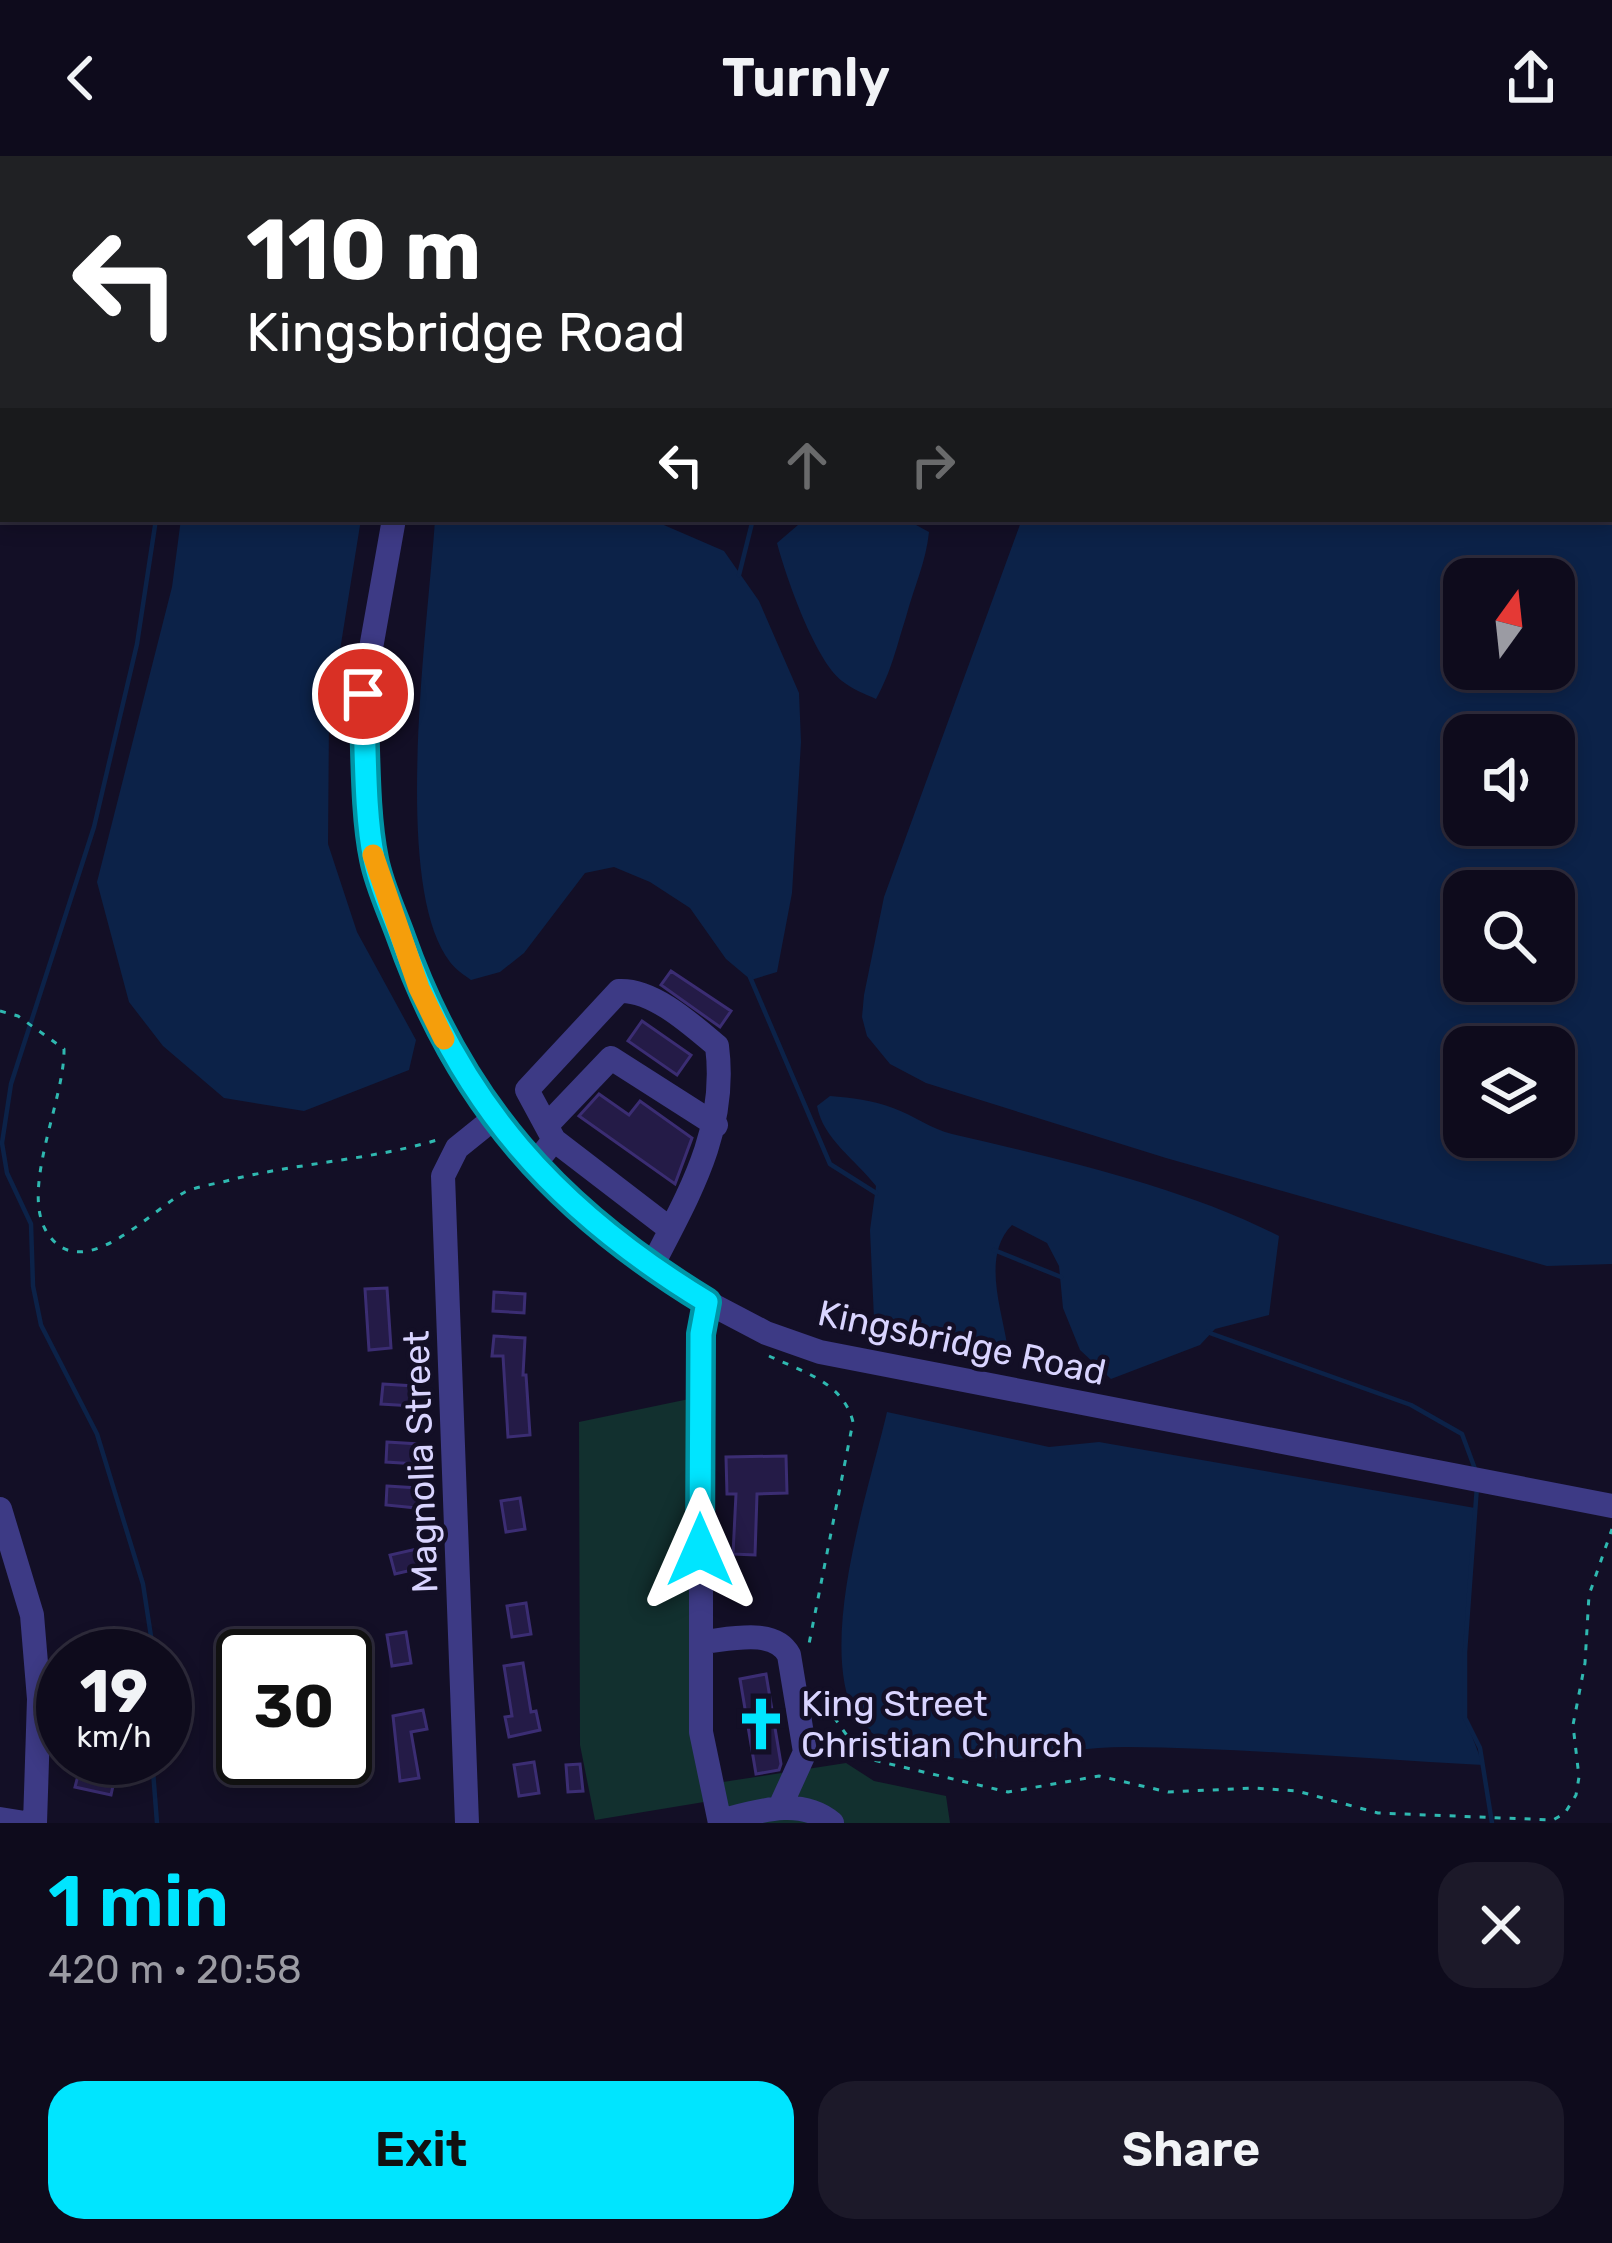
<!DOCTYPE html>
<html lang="en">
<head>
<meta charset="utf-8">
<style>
	body { margin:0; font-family:Rubik,sans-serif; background:#1c1929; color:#f1f3f6; height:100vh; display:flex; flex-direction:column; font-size:45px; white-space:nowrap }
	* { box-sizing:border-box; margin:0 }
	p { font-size:39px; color:#9b9ba3 }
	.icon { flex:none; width:66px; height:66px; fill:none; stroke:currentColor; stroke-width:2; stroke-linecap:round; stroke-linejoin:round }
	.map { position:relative; height:1667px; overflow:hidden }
	.details { display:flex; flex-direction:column; background:#0e0b1c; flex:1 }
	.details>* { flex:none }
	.top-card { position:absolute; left:0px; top:0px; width:1614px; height:366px; box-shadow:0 6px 18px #0003,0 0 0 3px #2e2b3b; background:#202124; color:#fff; overflow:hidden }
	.needle { width:78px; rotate:15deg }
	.buttons { position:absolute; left:1443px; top:402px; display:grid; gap:24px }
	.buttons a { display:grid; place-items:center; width:132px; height:132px; border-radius:24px; background:#0e0b1c; box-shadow:0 6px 18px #0003,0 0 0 3px #2e2b3b; font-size:60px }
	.speed { position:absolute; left:36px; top:1473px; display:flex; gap:24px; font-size:60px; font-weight:700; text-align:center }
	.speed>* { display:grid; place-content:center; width:156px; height:156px; border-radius:50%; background:#0e0b1c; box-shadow:0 6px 18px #0003,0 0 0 3px #2e2b3b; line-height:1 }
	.speed small { font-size:30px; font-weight:400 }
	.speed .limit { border:6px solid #111; border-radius:18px; background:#fff; color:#111 }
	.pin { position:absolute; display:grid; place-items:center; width:102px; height:102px; color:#fff; margin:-51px; border:6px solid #fff; border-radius:50%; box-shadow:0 3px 12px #0007 }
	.me { position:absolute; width:132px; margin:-66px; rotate:0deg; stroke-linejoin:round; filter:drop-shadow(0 0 9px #0008) }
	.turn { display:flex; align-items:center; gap:42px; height:252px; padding:0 48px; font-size:54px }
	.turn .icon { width:156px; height:156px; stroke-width:2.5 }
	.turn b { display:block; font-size:84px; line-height:102px }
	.lanes { display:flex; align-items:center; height:114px; padding:0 48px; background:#0003; justify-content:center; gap:60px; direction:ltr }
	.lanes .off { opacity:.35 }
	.round { display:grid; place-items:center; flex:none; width:126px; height:126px; border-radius:36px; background:#1c1929 }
	.overview { display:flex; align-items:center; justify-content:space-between; height:204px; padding:0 48px }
	h1 { font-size:72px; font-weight:600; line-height:90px; color:#00e5ff }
	.action { display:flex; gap:24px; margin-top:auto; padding:24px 48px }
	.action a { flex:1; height:138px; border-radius:36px; background:#00e5ff; color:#111; font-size:48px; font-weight:600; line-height:138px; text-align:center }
	.action a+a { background:#1c1929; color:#f1f3f6 }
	header { display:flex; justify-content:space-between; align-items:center; height:156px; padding:0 48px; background:#0e0b1c; font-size:54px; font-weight:600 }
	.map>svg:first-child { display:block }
</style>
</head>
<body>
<header><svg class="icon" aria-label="back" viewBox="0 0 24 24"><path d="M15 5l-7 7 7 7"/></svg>Turnly<svg class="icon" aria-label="share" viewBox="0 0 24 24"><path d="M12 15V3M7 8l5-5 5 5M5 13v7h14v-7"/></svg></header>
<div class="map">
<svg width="1612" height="1667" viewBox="0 0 1612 1667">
	<rect width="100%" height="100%" fill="#130f26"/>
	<path fill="#12302f" d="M689,1243L690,1565L704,1646L595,1664L580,1589L579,1266Z
		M846,1607L874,1625L946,1640L950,1667H731L723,1626Z"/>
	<path fill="#0c2248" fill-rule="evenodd" d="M0,0H188L184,3Z
		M715,0H979L714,3Z
		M1158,0H1612V1108L1547,1110L1166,1002L926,927L890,908L867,880L862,861L864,839L884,741L1022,363H1611V3H1157ZM1464,423H1554V513H1464ZM1464,579H1554V669H1464ZM1464,735H1554V825H1464ZM1464,891H1554V981H1464Z
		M181,363H361L329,563L328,688L357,776L416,884L409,914L304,955L224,942L163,890L129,846L97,726L172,431Z
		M435,363H650L724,395L759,445L799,537L801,586L792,737L777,816L751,824L726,803L690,752L650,726L614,711L585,717L524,797L500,816L471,824C464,819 455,813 450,806C390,728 429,463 435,363Z
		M805,363H905L929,376C926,406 914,431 906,461C896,492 892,514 876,543C865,538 852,533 842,525C815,504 786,421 777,387Z
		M830,940C852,942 872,944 893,952C913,959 931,973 952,978C1056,1002 1184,1031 1279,1080L1269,1159L1215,1173L1200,1189L1111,1223L1080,1194L1063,1152L1059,1110L1047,1087L1012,1069C982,1099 1001,1151 1007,1188L1001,1196H981L874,1163L870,1074L876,1030C856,1004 823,983 817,950Z
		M887,1256L1049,1291L1099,1286L1475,1352L1465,1496V1562L1483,1609C1364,1603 1245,1592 1126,1591C1074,1591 1023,1604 971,1603C941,1603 869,1588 855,1560C817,1485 869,1334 887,1256Z"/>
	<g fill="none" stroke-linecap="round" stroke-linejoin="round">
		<path stroke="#0c2248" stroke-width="4.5" d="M739,419L753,363
			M750,821L830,1008L876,1037
			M994,1094L1061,1121
			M1207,1176L1411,1249L1462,1278L1475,1313
			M1477,1330L1465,1496V1562L1480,1592L1492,1667
			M154,1500L143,1428L97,1278L41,1169L33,1130L31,1068L7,1017L2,987L11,928L94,671L137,488L156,363
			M152,1602L157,1667"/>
	</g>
	<path fill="#241b47" stroke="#3b2d73" stroke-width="3" d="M671,815L731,855L720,871L661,829Z
		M642,865L691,899L677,919L628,885Z
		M599,938L629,959L640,945L692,982L675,1028L579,960Z
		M387,1132L391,1192L369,1194L365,1133Z
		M494,1136L525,1138L524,1157L493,1155Z
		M494,1180L525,1182L523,1219H526L530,1279L508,1281L503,1200H492Z
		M383,1228L414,1230L413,1250L381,1248Z
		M387,1286L419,1288L417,1308L386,1306Z
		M786,1300L787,1337L757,1338L755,1399L733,1398L736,1338H727L726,1301Z
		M387,1330L418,1332L417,1352L386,1349Z
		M520,1342L525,1373L506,1376L501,1345Z
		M421,1392L425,1411L395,1418L390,1399Z
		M526,1447L531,1478L512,1481L507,1450Z
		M406,1476L411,1507L392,1510L387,1479Z
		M523,1507L531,1556L536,1555L540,1574L509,1581L505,1561L512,1560L504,1510Z
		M766,1518L781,1608L779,1614L756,1618L740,1523Z
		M423,1554L427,1573L411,1576L419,1622L400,1625L393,1560Z
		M534,1606L539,1637L519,1640L514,1609Z
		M81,1608L116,1616L111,1639L75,1631Z
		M580,1608L583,1635L568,1636L566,1609Z"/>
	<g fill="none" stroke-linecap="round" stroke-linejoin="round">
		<path stroke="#2fb8b0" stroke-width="3" stroke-dasharray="6 9" stroke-linecap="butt" d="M0,855L18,860L64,893C65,942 22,1029 45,1073C79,1135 152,1053 185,1036C198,1030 216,1028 230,1024C297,1007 371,1004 437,984
			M769,1200C803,1216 843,1226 853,1266L808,1493
			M817,1537L855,1591L873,1604L1008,1636L1099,1620L1168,1636L1254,1632L1297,1635L1378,1657L1553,1664L1565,1657L1576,1639L1579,1621L1573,1569L1585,1507L1589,1439L1612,1373"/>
		<path stroke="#3d3a85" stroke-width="24" d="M472,3V0
			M1147,3L1148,0
			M394,363L363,537L373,702L419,833L451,898L493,963L533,1010L614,1085L707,1146L766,1177L820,1196L1612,1350
			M548,968L611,902L716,969
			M554,984L670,1073
			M533,1010L554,984L527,934L619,835C653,833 692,869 717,890C728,975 688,1039 651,1112
			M707,1146L701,1178V1576L720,1667
			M0,1353L32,1459L39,1543L35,1667
			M701,1486C728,1484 774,1471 789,1499L805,1596L780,1651
			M0,1663L25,1667
			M720,1665C756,1656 800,1640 832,1667
			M467,1667L443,1020L457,992L493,963"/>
	</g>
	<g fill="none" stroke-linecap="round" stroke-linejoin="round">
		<defs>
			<path id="route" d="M363,538C366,588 364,655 374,703C379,729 392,756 401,781C460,948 557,1055 707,1146L701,1178L700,1394"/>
		</defs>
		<use href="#route" stroke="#0095a6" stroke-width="30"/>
		<use href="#route" stroke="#00e5ff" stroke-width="21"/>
		<path stroke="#f59e0b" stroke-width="21" d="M373,699L419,832L444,883"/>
	</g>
	<defs>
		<symbol id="church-bare" viewBox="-9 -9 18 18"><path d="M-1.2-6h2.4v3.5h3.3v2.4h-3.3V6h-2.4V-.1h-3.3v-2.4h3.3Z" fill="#00e5ff" stroke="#130f26" stroke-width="2.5" paint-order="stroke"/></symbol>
	</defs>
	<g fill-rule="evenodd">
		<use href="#church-bare" x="723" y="1530" width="76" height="76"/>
	</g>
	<g text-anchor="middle" stroke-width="9" stroke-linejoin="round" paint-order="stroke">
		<g font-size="36" fill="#d9d4ff" stroke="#130f26">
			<text transform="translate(962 1186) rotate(12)" y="13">Kingsbridge Road</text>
			<text transform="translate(420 1306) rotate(-92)" y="13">Magnolia Street</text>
		</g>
		<g font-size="36" fill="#d9d4ff" stroke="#130f26" text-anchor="start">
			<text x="801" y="1560">King Street<tspan x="801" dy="41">Christian Church</tspan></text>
		</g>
	</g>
</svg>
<div class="buttons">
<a><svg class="needle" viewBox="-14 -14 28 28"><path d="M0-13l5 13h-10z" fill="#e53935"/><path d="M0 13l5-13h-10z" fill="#9b9ba3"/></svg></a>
<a><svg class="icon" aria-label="sound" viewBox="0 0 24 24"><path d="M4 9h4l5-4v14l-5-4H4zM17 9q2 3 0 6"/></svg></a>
<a><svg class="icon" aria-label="search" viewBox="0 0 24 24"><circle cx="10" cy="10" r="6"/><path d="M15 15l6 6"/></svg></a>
<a><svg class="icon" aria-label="layers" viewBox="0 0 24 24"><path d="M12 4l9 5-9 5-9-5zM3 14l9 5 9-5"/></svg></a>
</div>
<div class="speed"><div>19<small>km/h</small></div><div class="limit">30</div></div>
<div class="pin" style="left:363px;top:538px;background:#d93025"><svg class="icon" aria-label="arrive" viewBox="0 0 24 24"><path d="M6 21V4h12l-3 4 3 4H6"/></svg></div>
<svg class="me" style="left:700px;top:1394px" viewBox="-20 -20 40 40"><path d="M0-17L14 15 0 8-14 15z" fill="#00e5ff" stroke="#fff" stroke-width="4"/></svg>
<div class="top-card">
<div class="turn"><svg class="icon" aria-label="left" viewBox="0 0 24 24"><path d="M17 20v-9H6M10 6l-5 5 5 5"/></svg><div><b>110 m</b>Kingsbridge Road</div></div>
<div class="lanes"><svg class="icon" aria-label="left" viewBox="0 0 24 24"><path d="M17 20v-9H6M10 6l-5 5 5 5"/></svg><svg class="icon off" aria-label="ahead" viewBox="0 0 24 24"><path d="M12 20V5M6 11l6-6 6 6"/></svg><svg class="icon off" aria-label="right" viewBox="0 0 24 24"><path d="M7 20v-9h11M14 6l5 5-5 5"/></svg></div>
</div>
</div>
<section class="details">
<div class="overview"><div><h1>1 min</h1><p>420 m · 20:58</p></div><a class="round"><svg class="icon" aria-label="close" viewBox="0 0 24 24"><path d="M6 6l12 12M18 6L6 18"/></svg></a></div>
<div class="action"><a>Exit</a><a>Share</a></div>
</section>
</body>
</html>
